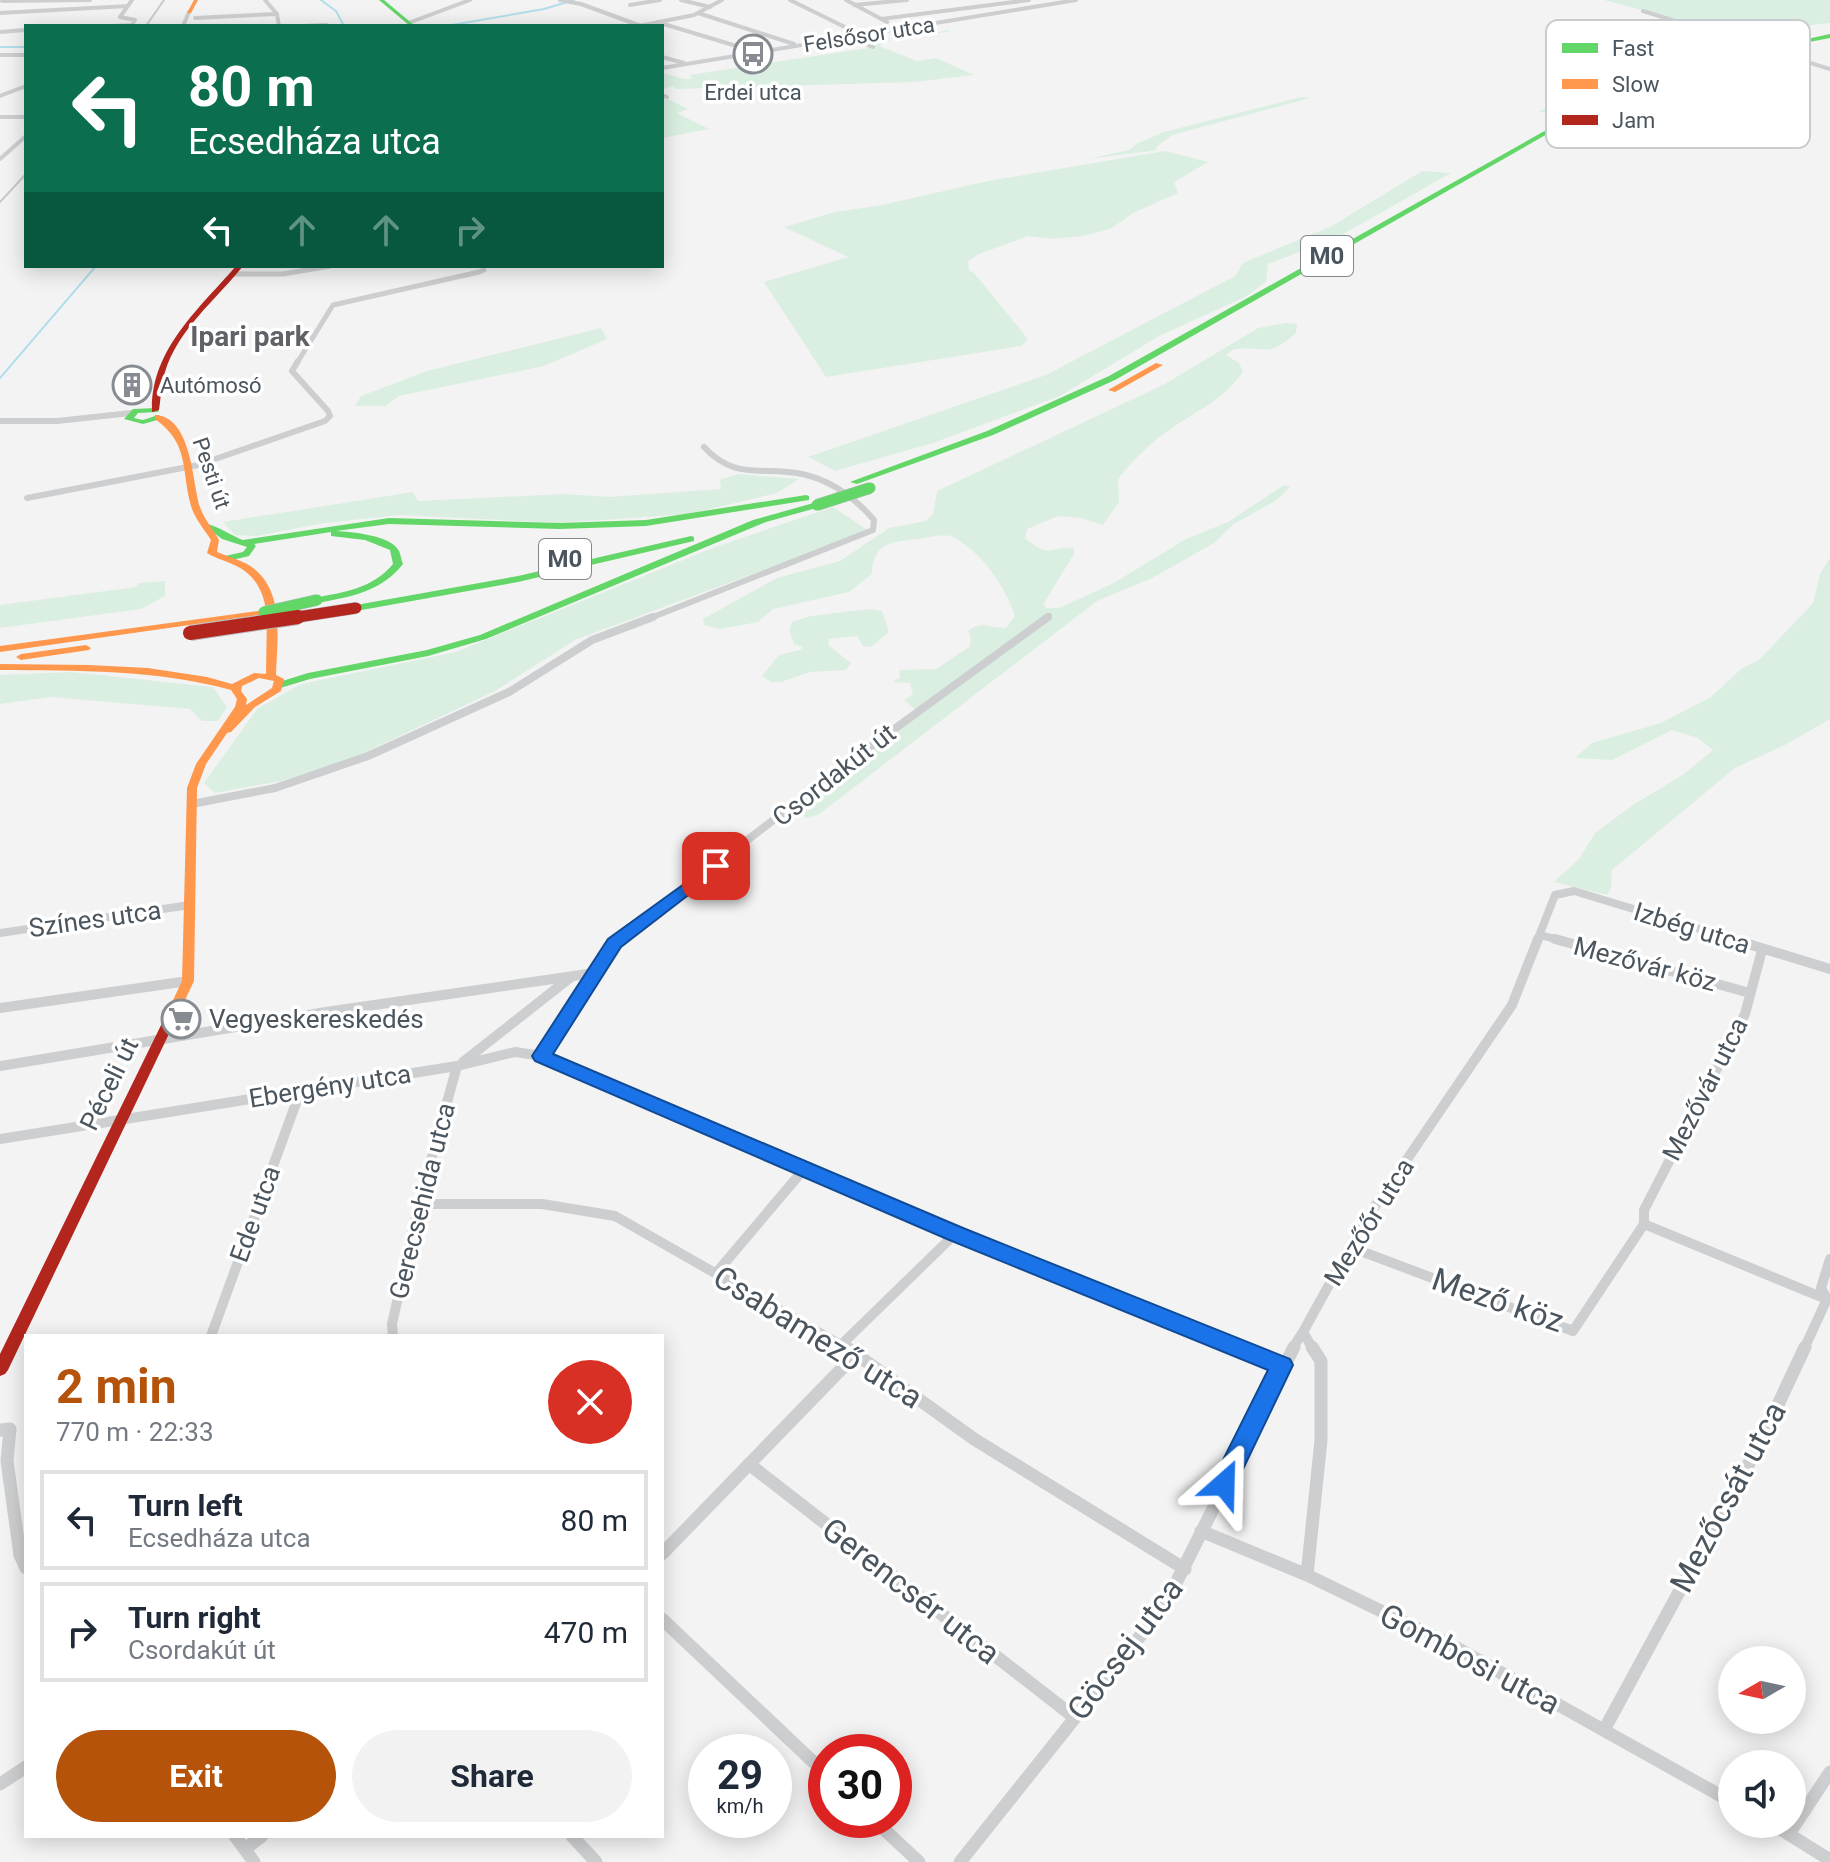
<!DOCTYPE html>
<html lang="en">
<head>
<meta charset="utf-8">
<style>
	body { margin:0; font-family:Roboto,sans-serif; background:#f2f2f3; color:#1f2937; height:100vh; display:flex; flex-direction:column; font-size:30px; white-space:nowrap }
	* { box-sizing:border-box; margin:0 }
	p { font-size:26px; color:#747a83 }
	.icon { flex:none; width:44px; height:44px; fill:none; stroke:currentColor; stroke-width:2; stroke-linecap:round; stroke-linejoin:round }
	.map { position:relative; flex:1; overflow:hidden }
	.side { position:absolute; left:24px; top:1334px; width:640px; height:504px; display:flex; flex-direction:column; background:#fff; border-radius:0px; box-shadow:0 4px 20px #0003 }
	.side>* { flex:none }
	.guide { position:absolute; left:24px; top:24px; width:640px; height:244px; border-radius:0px; box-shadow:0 4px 20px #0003; background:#0b6e4f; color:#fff; overflow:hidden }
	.needle { width:52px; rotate:261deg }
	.tools { position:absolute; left:1718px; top:1646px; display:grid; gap:16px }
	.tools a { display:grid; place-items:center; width:88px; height:88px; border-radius:50%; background:#fff; box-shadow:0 4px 20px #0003; font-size:40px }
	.speed { position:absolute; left:688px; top:1734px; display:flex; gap:16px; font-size:40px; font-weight:700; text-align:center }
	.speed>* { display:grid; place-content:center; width:104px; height:104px; border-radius:50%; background:#fff; box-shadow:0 4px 20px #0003; line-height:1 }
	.speed small { font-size:20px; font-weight:400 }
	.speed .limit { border:12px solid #d22; background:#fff; color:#111 }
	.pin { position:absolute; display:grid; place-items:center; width:68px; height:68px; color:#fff; margin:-34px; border-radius:16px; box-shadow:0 4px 12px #0006 }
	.me { position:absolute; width:88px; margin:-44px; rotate:25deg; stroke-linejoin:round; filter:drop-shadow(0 0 6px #0008) }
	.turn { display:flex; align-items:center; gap:28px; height:168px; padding:0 32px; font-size:36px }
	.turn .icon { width:104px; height:104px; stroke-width:2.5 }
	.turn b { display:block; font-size:56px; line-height:68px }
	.lanes { display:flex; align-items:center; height:76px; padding:0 32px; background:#0003; justify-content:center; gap:40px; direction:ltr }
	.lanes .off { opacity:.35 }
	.round { display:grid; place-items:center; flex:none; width:84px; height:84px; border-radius:42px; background:#f2f2f3 }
	.overview { display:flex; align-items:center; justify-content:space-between; height:136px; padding:0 32px }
	h1 { font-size:48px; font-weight:700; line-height:60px; color:#b45309 }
	.primary-button { display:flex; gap:16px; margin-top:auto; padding:16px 32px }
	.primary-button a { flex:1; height:92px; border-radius:48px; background:#b45309; color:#fff; font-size:32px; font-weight:700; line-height:92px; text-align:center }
	.primary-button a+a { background:#f2f2f3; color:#1f2937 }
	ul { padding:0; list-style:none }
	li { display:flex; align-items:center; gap:24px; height:100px; margin:0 16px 12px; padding:0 16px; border:4px solid #e0e1e3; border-radius:0px }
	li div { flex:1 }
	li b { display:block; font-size:30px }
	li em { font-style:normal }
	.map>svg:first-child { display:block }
</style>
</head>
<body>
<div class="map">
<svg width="1830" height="1862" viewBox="0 0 1830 1862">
	<rect width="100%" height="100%" fill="#f3f3f3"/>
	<path fill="#daefe1" d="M1604,0H1830V23L1733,34Z
		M949,30L952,31L888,41L879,46L917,61L936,58L974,75L914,82L676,89L673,86L662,90V73L685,79L693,78L689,75L869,48L863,45Z
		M1658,64L1670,69L1615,86L1559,114L1538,112L1615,75Z
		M662,96L688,109L677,113L709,129L662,138Z
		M1301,97L1310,98L1172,135L1155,148L1158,150L1087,159L1130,150L1136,144L1164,132Z
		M1165,151L1208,162L1174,182L1178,193L1133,213L1112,228L1083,236L1053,239L1028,236L979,254L968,261L969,270L975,274L1028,339L1021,346L826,377L764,282L848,257L784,227L835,212L882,205L988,181Z
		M1422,171L1451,173L1338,237L1268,264L1266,282L1245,297L1159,336L1060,396L933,443L835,471L808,457L1046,375L1235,276L1243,263L1332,226Z
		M1286,323L1297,324L1296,333C1265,360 1268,345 1234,349L1226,355L1239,363L1243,372C1221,402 1199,409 1169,430C1149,444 1133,460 1118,479L1119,502L1103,525L1081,518L1058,516L1027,529L1025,538C1052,560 1047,546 1074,548V554L1044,603L1046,608H1059L1112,584L1186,539L1228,522L1284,485L1290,487L1277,500L1234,524L1214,543L1152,578L1097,601L818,815L807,818L802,815L803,804L810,796L917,711L904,700L913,694L910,683L892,682L900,678L899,670L936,669L969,647L971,639L968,631C981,620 991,628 1006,628L1015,616C1005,586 983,554 955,538C943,532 931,538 918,539C892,542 873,542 872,574L849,592L773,609L758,622L720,629L704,625L703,619L777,578L840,561L889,528L926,521L933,514L937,491L1163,385L1258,328Z
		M601,328L607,339L544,366L399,396L386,406H355L361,396L427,371Z
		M737,474L799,479L777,493L690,514L558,523L401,515L324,523L257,536L235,535L223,522L413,492L418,501L564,494L609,497L721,489L720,480Z
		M833,507L866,529L852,537L575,640L495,691L353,758L281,781L215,793L204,783L257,709L301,684L456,652L715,547Z
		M1830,558V719L1785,745L1735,768L1612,870L1611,888L1607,895L1554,882L1579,859L1595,833L1633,805L1684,774L1713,750L1698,738L1672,730L1612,760L1575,758L1592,743L1661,723L1711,697L1741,669L1759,660L1813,603L1820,574Z
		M165,581V596L141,609L0,628V605L136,587L139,583Z
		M869,609L882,611L889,632L871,647L863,646L857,636L829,639L828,645L851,663L846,670L810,672L781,682H771L762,676L779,655L800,650L803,647L794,644L789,630L792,622L811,616Z
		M71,672L213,687L227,707L218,721H202L190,709L51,697L0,704V675Z"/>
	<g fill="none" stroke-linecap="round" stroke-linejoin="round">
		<path stroke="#b2dfe9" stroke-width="2" d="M321,0L336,11L344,26
			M446,26L544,9L574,0
			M0,47H26
			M0,378L96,266"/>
		<path stroke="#cdced0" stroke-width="4" d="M265,0L277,14L279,26
			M560,0L581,4L641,26
			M681,0L710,7
			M790,0L861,35
			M846,0L887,22
			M2,1L90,0
			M630,5L660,0
			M854,5L907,0
			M1643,11L1830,69
			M0,13L128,6
			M698,13L794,44
			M195,18L277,14
			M881,19L1029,0
			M411,22L470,0
			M657,22L753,51
			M114,26L132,25
			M131,26L135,20L120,17L132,0
			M183,26L189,12
			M303,26L327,25
			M639,26L694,15L722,0
			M0,32L26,30
			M850,38L873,47
			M0,55H26
			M662,57L684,63
			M662,68L1076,0
			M662,95L667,97
			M0,96L26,86
			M0,117H26
			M0,159L26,136"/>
		<path stroke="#cdced0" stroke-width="5" d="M233,274H283L330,266
			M297,363L333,305L479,272L484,270L483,266"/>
		<path stroke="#cdced0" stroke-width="6" d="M0,421H57L131,413
			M27,498L198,465L325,421L330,416L328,411L292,371L298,361
			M648,619L873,530L874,520C855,498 830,480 802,474C763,466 735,481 704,447
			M1045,619L1049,616"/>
		<path stroke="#cdced0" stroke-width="8" d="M192,804L275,788L368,756L509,692L592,640L653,617
			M0,933L190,905
			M1540,935L1563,941
			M616,941L845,765L1048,617
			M1537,941L1555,895L1574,891L1739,941"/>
		<path stroke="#cdced0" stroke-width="10" d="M1555,939L1750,993
			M1732,939L1830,969
			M0,1008L188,981
			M542,1056L619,939
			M463,1062L571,977
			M0,1066L326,1012L594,973
			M0,1139L457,1066L515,1052L542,1056L955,1234L1241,1349
			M419,1204H542L615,1216L848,1349
			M1644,1224V1210L1745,1014L1762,950
			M1644,1224L1826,1299
			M1350,1247L1573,1331L1644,1224
			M717,1272L805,1168
			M211,1336L300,1092
			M393,1336L392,1324L419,1204L457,1066
			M842,1344L955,1234
			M1292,1349L1303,1332
			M1313,1349L1303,1332L1361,1227L1512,1005L1538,939
			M1804,1349L1827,1299L1821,1288L1830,1259"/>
		<path stroke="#cdced0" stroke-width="13" d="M846,1347L974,1439L1185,1569
			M1236,1347L1282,1365
			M0,1430L10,1429L7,1461L20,1555L26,1568
			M749,1464L1074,1717
			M1201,1531L1307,1575L1455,1647L1732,1802
			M662,1554L855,1355
			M1307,1575L1321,1440V1361L1312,1347
			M662,1619L826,1774
			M1604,1730L1760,1443L1805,1347
			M0,1784L26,1767
			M874,1820L919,1862
			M1772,1824L1830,1860
			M1789,1834L1830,1772
			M235,1836L254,1862
			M572,1836L596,1862
			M245,1849L262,1836
			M960,1862L1165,1605L1294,1347"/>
		<path fill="#63d668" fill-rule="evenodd" d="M379,0H384L415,26H410Z
			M1830,34V38L1778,48L1775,46Z
			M1756,48L1758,51L1671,74L1609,99L1115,380L993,435L857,484L850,482L987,431L1109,376L1605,97L1667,72Z
			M155,408L159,410L158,412L138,413L134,418L143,420L158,415L162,417L161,419L143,424L124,419L133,409Z
			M806,495L809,496V500L646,526L560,529L389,524L336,531C352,532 391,535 399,551C401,555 401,560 403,564C381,592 350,597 317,603L314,602V598C344,592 372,589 393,564L390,550L365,540L331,536V532L254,544L256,546L249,556L228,561L223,558L225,556L243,552L247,547L222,539L205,526L206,524C214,524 232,536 243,540L389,518L560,523L646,520Z
			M817,502L820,503V507L766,522L486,639L428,656L310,679L280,688L275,685L276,683L308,673L427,650L480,635L753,520Z
			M691,536L694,537V541L518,582L356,611L351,608L356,605L518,576Z"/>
		<path fill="#ff974d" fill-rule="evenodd" d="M194,0H198L191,13H187Z
			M1156,363L1163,365L1115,392L1108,390Z
			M155,415C192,417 192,481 200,507C204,519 213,529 219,540L217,552C226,556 237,559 247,564C286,586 277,638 276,675L284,679L281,691L255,707L231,732L227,733L206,764L197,788L194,981L178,1015L172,1019L166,1015L182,981L187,788L196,764L235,707L237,699L231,690C155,669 78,671 0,670V664L89,665L148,668L207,677L232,684L254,673L266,674L267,614L0,652V646L266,610C263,588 252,572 232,564C223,560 215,558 207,553L211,540C204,529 195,519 191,506C181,470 190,444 155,419ZM259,678L274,681L272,688L246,705L247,699L241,691L242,686Z
			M86,645L91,648L89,650L21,660L16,657L21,654Z"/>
		<path fill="#b3261e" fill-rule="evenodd" d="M236,266H243C216,300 178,329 165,372C161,384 161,398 159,410L152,412C150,350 199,309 236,266Z
			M172,1011L178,1015L8,1370L5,1374L0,1376V1354L166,1015Z"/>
		<path stroke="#c8c9ca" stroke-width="2" d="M146,26L164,0
			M0,202L26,174"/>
		<defs>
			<path id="fast-bridge-far1" d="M1766,53L1788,48"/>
			<path id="fast-bridge" d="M817,505L870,488
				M264,612L317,600"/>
			<path id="jam-bridge-far1" d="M285,619L356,608"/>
			<path id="jam-bridge" d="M190,633L298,617"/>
		</defs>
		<use href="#fast-bridge-far1" stroke="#b9bdc1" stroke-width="8" stroke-linecap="butt"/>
		<use href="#fast-bridge" stroke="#b9bdc1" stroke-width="12" stroke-linecap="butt"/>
		<use href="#jam-bridge-far1" stroke="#b9bdc1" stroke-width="12" stroke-linecap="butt"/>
		<use href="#jam-bridge" stroke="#b9bdc1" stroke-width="16" stroke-linecap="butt"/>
		<use href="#fast-bridge-far1" stroke="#63d668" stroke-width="7"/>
		<use href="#fast-bridge" stroke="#63d668" stroke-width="11"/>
		<use href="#jam-bridge-far1" stroke="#b3261e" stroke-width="11"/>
		<use href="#jam-bridge" stroke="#b3261e" stroke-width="14"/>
	</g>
	<path fill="#1a73e8" stroke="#114b97" stroke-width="2" d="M716,861L725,866L722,869L621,947L553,1054L963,1228L1290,1359L1293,1365L1232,1492L1224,1495L1215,1492L1211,1484L1268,1370L947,1239L535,1061L532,1056L608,939Z"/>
	<defs>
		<symbol id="bus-ring" viewBox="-11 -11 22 22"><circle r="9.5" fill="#fff" stroke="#868c92" stroke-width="1.5"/><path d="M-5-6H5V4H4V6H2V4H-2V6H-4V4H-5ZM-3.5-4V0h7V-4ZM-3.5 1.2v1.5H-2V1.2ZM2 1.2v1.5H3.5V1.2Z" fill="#868c92"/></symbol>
		<symbol id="building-ring" viewBox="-11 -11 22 22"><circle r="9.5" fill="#fff" stroke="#868c92" stroke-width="1.5"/><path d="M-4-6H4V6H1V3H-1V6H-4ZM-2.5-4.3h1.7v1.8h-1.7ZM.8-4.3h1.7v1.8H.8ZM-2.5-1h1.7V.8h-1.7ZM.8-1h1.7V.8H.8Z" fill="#868c92"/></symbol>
		<symbol id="supermarket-ring" viewBox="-11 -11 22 22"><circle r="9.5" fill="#fff" stroke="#868c92" stroke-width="1.5"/><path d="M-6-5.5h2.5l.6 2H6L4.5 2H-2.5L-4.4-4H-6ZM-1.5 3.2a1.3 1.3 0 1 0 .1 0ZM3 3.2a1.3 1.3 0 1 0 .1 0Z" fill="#868c92"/></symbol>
	</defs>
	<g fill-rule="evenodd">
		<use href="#bus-ring" x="731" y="32" width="44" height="44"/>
		<use href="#building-ring" x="110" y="363" width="44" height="44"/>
		<use href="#supermarket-ring" x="159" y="997" width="44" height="44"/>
	</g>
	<g text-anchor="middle" stroke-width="7" stroke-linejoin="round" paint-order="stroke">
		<g font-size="22" fill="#4b555e" stroke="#fff">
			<text transform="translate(869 34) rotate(-9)" y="8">Felsősor utca</text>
			<text transform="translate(212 473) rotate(71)" y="8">Pesti út</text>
		</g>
		<g font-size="22" fill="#4b555e" stroke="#fff">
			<text x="753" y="100">Erdei utca</text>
			<text x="160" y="393" text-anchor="start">Autómosó</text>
		</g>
		<g fill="#fff" stroke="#81888e" stroke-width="2">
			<rect x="1301" y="236" width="52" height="40" rx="6"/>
			<rect x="539" y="539" width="52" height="40" rx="6"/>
		</g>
		<g font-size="24" font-weight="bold" fill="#4b555e">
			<text x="1327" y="264">M0</text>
			<text x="565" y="567">M0</text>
		</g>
		<g font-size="26" fill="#4b555e" stroke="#fff">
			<text transform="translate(834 775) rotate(-38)" y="9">Csordakút út</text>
			<text transform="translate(95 919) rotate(-8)" y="9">Színes utca</text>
			<text transform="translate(1692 928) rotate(17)" y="9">Izbég utca</text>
			<text transform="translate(1645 964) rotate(15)" y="9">Mezővár köz</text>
			<text transform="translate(109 1084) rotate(-64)" y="9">Péceli út</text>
			<text transform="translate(330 1086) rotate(-9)" y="9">Ebergény utca</text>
			<text transform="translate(1705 1089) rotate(-63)" y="9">Mezővár utca</text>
			<text transform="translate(422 1201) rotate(-76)" y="9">Gerecsehida utca</text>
			<text transform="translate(255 1214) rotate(-70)" y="9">Ede utca</text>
			<text transform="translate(1369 1222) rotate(-58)" y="9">Mezőőr utca</text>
		</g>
		<g font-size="26" fill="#4b555e" stroke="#fff" text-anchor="start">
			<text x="209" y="1028">Vegyeskereskedés</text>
		</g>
		<g font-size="28" font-weight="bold" fill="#5f6266" stroke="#fff">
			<text x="250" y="346">Ipari park</text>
		</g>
		<g font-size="32" fill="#4b555e" stroke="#fff">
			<text transform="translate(1498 1300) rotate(19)" y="11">Mező köz</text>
			<text transform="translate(818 1337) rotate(32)" y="11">Csabamező utca</text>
			<text transform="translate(1728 1497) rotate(-62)" y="11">Mezőcsát utca</text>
			<text transform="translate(911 1591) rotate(38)" y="11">Gerencsér utca</text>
			<text transform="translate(1125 1649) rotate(-53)" y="11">Göcsej utca</text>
			<text transform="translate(1470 1659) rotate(28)" y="11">Gombosi utca</text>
		</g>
	</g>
	<rect x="1546" y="20" width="264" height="128" rx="12" fill="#fff" stroke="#c9cccf" stroke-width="2"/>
	<rect x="1562" y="43" width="36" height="10" fill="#63d668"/>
	<rect x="1562" y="79" width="36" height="10" fill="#ff974d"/>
	<rect x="1562" y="115" width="36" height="10" fill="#b3261e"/>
	<g font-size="22" fill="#4b555e">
		<text x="1612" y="56">Fast</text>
		<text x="1612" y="92">Slow</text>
		<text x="1612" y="128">Jam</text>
	</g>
</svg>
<div class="tools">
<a><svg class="needle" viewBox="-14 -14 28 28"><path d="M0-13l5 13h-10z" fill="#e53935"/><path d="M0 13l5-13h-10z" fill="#747a83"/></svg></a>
<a><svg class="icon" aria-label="sound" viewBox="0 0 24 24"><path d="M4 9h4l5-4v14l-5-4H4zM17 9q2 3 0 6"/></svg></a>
</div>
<div class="speed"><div>29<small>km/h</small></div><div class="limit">30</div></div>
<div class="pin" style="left:716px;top:866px;background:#d93025"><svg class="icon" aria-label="arrive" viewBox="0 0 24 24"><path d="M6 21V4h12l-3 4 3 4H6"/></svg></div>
<svg class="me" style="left:1224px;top:1484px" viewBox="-20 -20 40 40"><path d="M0-17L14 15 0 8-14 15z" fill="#1a73e8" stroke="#fff" stroke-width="4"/></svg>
<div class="guide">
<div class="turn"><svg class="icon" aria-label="left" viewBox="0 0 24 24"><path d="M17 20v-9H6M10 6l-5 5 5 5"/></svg><div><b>80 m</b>Ecsedháza utca</div></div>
<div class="lanes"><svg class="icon" aria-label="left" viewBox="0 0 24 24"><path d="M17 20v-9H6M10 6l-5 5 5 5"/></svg><svg class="icon off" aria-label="ahead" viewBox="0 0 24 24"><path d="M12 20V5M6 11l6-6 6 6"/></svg><svg class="icon off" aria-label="ahead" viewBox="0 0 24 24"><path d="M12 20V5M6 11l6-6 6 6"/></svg><svg class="icon off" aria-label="right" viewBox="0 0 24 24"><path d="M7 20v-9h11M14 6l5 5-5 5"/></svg></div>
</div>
<section class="side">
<div class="overview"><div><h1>2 min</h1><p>770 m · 22:33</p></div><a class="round" style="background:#d93025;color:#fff"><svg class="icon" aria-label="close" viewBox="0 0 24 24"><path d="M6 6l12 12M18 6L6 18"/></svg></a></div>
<ul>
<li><svg class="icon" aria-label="left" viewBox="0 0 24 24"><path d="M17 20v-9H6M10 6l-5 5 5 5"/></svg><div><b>Turn left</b><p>Ecsedháza utca</p></div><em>80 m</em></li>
<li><svg class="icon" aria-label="right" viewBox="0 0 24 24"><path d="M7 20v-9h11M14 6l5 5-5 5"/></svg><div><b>Turn right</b><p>Csordakút út</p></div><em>470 m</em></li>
</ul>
<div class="primary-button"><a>Exit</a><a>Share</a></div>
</section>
</div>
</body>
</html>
